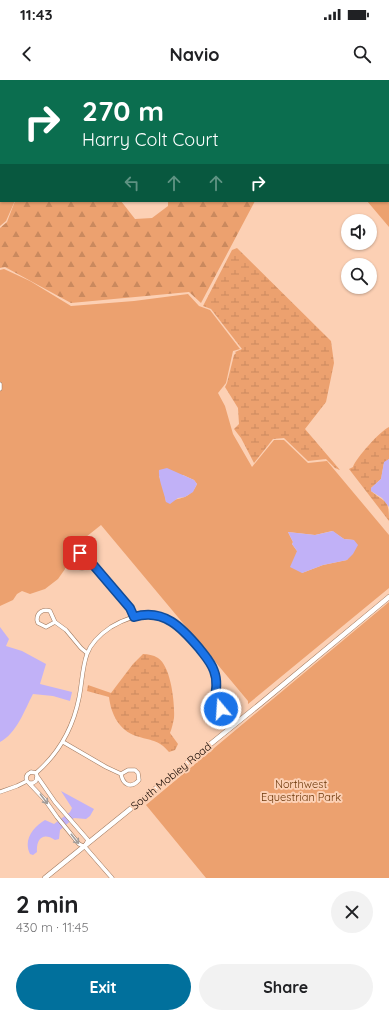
<!DOCTYPE html>
<html lang="en">
<head>
<meta charset="utf-8">
<style>
	body { margin:0; font-family:Quicksand,sans-serif; background:#f2f2f2; color:#202124; height:100vh; display:flex; flex-direction:column; font-size:15px; white-space:nowrap }
	* { box-sizing:border-box; margin:0 }
	p { font-size:13px; color:#757577 }
	.icon { flex:none; width:22px; height:22px; fill:none; stroke:currentColor; stroke-width:2; stroke-linecap:round; stroke-linejoin:round }
	.map { position:relative; height:798px; overflow:hidden }
	.panel { display:flex; flex-direction:column; background:#fff; flex:1 }
	.panel>* { flex:none }
	.hud { position:absolute; left:0px; top:0px; width:389px; height:122px; box-shadow:0 1px 3px #0004; background:#0b6e4f; color:#fff; overflow:hidden }
	.controls { position:absolute; left:341px; top:134px; display:grid; gap:8px }
	.controls a { display:grid; place-items:center; width:36px; height:36px; border-radius:50%; background:#fff; box-shadow:0 1px 3px #0004; font-size:20px }
	.pin { position:absolute; display:grid; place-items:center; width:34px; height:34px; color:#fff; margin:-17px; border-radius:8px; box-shadow:0 2px 6px #0006 }
	.me { position:absolute; width:44px; margin:-22px; rotate:342deg; stroke-linejoin:round; filter:drop-shadow(0 0 3px #0008) }
	.turn { display:flex; align-items:center; gap:14px; height:84px; padding:0 16px; font-size:18px }
	.turn .icon { width:52px; height:52px; stroke-width:2.5 }
	.turn b { display:block; font-size:28px; line-height:34px }
	.lanes { display:flex; align-items:center; height:38px; padding:0 16px; background:#0003; justify-content:center; gap:20px; direction:ltr }
	.lanes .off { opacity:.35 }
	.round { display:grid; place-items:center; flex:none; width:42px; height:42px; border-radius:21px; background:#f2f2f2 }
	.headline { display:flex; align-items:center; justify-content:space-between; height:68px; padding:0 16px }
	h1 { font-size:24px; font-weight:800; line-height:30px }
	.cta { display:flex; gap:8px; margin-top:auto; padding:8px 16px }
	.cta a { flex:1; height:46px; border-radius:24px; background:#01709c; color:#fff; font-size:16px; font-weight:800; line-height:46px; text-align:center }
	.cta a+a { background:#f2f2f2; color:#202124 }
	.status { display:flex; justify-content:space-between; align-items:center; height:28px; padding:0 20px; background:#fff; direction:ltr }
	.status svg { height:11px; fill:currentColor }
	header { display:flex; justify-content:space-between; align-items:center; height:52px; padding:0 16px; background:#fff; font-size:18px; font-weight:800 }
	.map>svg:first-child { display:block }
</style>
</head>
<body>
<div class="status"><b>11:43</b><svg viewBox="0 0 49 12"><path d="M0 12V9h3v3zM5 12V6h3v6zM10 12V3h3v9zM15 12V0h3v12zM26 1h20v11H26zM47 4h2v5h-2z"/></svg></div>
<header><svg class="icon" aria-label="back" viewBox="0 0 24 24"><path d="M15 5l-7 7 7 7"/></svg>Navio<svg class="icon" aria-label="search" viewBox="0 0 24 24"><circle cx="10" cy="10" r="6"/><path d="M15 15l6 6"/></svg></header>
<div class="map">
<svg width="389" height="798" viewBox="0 0 389 798">
	<defs>
		<pattern id="forest-firs" width="22" height="20" patternUnits="userSpaceOnUse"><rect width="22" height="20" fill="#eca16f"/><path d="M5 1l3.5 6h-7zM16 11l3.5 6h-7z" fill="#ca895e"/></pattern>
		<pattern id="wetland-marsh" width="20" height="14" patternUnits="userSpaceOnUse"><rect width="20" height="14" fill="#eca16f"/><path d="M1 5h8M5 5V1M11 12h8M15 12V8" fill="none" stroke="#ca895e"/></pattern>
	</defs>
	<rect width="100%" height="100%" fill="#fcd0b4"/>
	<path fill="#eca16f" fill-rule="evenodd" d="M0,0H2L1,121H14V123L6,141L0,146Z
		M340,0H389V147L367,121H388V1H339Z
		M4,189L30,201L71,226L134,221L188,214L199,226L210,230L240,269L233,271L226,303L218,313L225,326L233,354L252,387L274,360H284L308,383L327,381L389,455V508L248,624V621L101,445L66,473L65,489L58,499L45,509L30,514L22,511L17,514L13,520L0,526V190ZM183,395L194,400L197,404C190,419 180,418 166,422L164,410L159,396ZM332,451L344,459L354,460L347,480L323,485L302,493L297,471L292,464L293,462L288,452L315,455Z
		M389,522V798H206L146,725Z
		M230,611L238,621L233,625L225,615Z"/>
	<path fill="url(#forest-firs)" d="M3,0H80L77,1Z
		M213,0H283V1H214Z
		M15,121H121L135,139L152,138L168,126V121H255L201,223L189,212L71,223L5,187L0,188V148L7,142Z"/>
	<path fill="url(#wetland-marsh)" d="M237,168L331,261L334,283L326,322L305,349L340,390L335,388L326,379L308,381L284,358L273,359L254,383L241,358L234,349L239,344L238,328L225,307L227,303L234,275L236,273L235,272L242,269L211,229L203,226L232,170Z
		M389,347V379L384,383L381,399L371,408V411C386,424 389,418 389,441L349,389L353,387C356,378 380,351 389,347Z
		M143,574C148,574 153,575 158,578C171,586 175,624 174,638C173,643 172,648 170,653L178,664L175,670L169,672C158,659 151,661 136,656C119,650 111,634 109,617L87,611L88,605L111,613L133,584Z"/>
	<path fill="#c1b1f7" d="M389,379V427L382,418L371,411V408L381,399L384,382Z
		M167,388L194,400L197,404L193,412L185,417L178,418L170,424L166,422C164,412 158,399 159,390Z
		M333,451L344,459L354,460L358,465L353,474L347,480L323,485L302,493L290,487L297,471L292,464L293,462L288,452L315,455Z
		M0,547L9,559L6,566L22,571L46,584L40,604L72,612L70,621L53,616L33,614C24,631 17,653 0,662Z
		M61,711L94,729L90,736L86,739L74,738L60,750L59,759L55,760C43,752 36,759 37,772L33,775L30,774C23,760 33,747 45,740L54,744L70,732L72,728Z"/>
	<g fill="none" stroke-linecap="round" stroke-linejoin="round">
		<defs>
			<path id="street" d="M0,304V309
				M74 480a8 8 0 1 1 16 0a8 8 0 1 1-16 0Z
				M89,480L130,528L134,537
				M55,542L46,547L38,543L37,540C37,532 43,529 50,531L55,542L66,550L81,568L87,573
				M63,662L106,687L121,694C123,705 131,709 139,700L138,693L135,690H128L121,694
				M36,693C58,674 73,648 79,618C82,604 82,588 87,574C91,563 102,553 111,547C146,526 171,534 196,564C215,588 218,590 215,622L208,624L205,630L206,636C219,646 228,631 215,622
				M37,696L55,722L88,760L86,764
				M29,703H33L36,701L37,696L36,693L31,692C27,694 25,697 27,701L45,720L57,737L79,764L85,767L112,798
				M0,712L17,706L27,701"/>
			<path id="secondary" d="M45,798L260,624L389,517"/>
		</defs>
		<use href="#street" stroke="#a0795f" stroke-width="4.5"/>
		<use href="#secondary" stroke="#a0795f" stroke-width="5.5"/>
		<use href="#street" stroke="#fff" stroke-width="3.5"/>
		<use href="#secondary" stroke="#fff" stroke-width="4.5"/>
	</g>
	<defs><path id="oneway-shaft" d="M-6 0H5M1.5-3L5.5 0L1.5 3" fill="none" stroke-width="1.6" stroke-linecap="round" stroke-linejoin="round"/></defs>
	<g stroke="#a29d9a">
		<use href="#oneway-shaft" transform="translate(44 719) rotate(53)"/>
		<use href="#oneway-shaft" transform="translate(75 759) rotate(51)"/>
	</g>
	<g fill="none" stroke-linecap="round" stroke-linejoin="round">
		<defs>
			<path id="route" d="M80,473L88,475L89,480L130,528L134,537C164,528 182,548 199,568C205,576 211,582 214,591C218,601 216,611 214,622L219,625L221,629"/>
		</defs>
		<use href="#route" stroke="#114b97" stroke-width="10"/>
		<use href="#route" stroke="#1a73e8" stroke-width="7"/>
	</g>
	<g text-anchor="middle" stroke-width="4" stroke-linejoin="round" paint-order="stroke">
		<g font-size="11" fill="#170902" stroke="#fcd0b4">
			<text transform="translate(171 696) rotate(-39)" y="4">South Mobley Road</text>
		</g>
		<g font-size="11" fill="#6b3608" stroke="#fcd0b4">
			<text x="301" y="708">Northwest<tspan x="301" dy="13">Equestrian Park</tspan></text>
		</g>
	</g>
</svg>
<div class="controls">
<a><svg class="icon" aria-label="sound" viewBox="0 0 24 24"><path d="M4 9h4l5-4v14l-5-4H4zM17 9q2 3 0 6"/></svg></a>
<a><svg class="icon" aria-label="search" viewBox="0 0 24 24"><circle cx="10" cy="10" r="6"/><path d="M15 15l6 6"/></svg></a>
</div>
<div class="pin" style="left:80px;top:473px;background:#d93025"><svg class="icon" aria-label="arrive" viewBox="0 0 24 24"><path d="M6 21V4h12l-3 4 3 4H6"/></svg></div>
<svg class="me" style="left:221px;top:629px" viewBox="-20 -20 40 40"><circle r="17" fill="#1a73e8" stroke="#fff" stroke-width="3"/><path d="M0-11L8 9 0 5-8 9z" fill="#fff"/></svg>
<div class="hud">
<div class="turn"><svg class="icon" aria-label="right" viewBox="0 0 24 24"><path d="M7 20v-9h11M14 6l5 5-5 5"/></svg><div><b>270 m</b>Harry Colt Court</div></div>
<div class="lanes"><svg class="icon off" aria-label="left" viewBox="0 0 24 24"><path d="M17 20v-9H6M10 6l-5 5 5 5"/></svg><svg class="icon off" aria-label="ahead" viewBox="0 0 24 24"><path d="M12 20V5M6 11l6-6 6 6"/></svg><svg class="icon off" aria-label="ahead" viewBox="0 0 24 24"><path d="M12 20V5M6 11l6-6 6 6"/></svg><svg class="icon" aria-label="right" viewBox="0 0 24 24"><path d="M7 20v-9h11M14 6l5 5-5 5"/></svg></div>
</div>
</div>
<section class="panel">
<div class="headline"><div><h1>2 min</h1><p>430 m · 11:45</p></div><a class="round"><svg class="icon" aria-label="close" viewBox="0 0 24 24"><path d="M6 6l12 12M18 6L6 18"/></svg></a></div>
<div class="cta"><a>Exit</a><a>Share</a></div>
</section>
</body>
</html>
